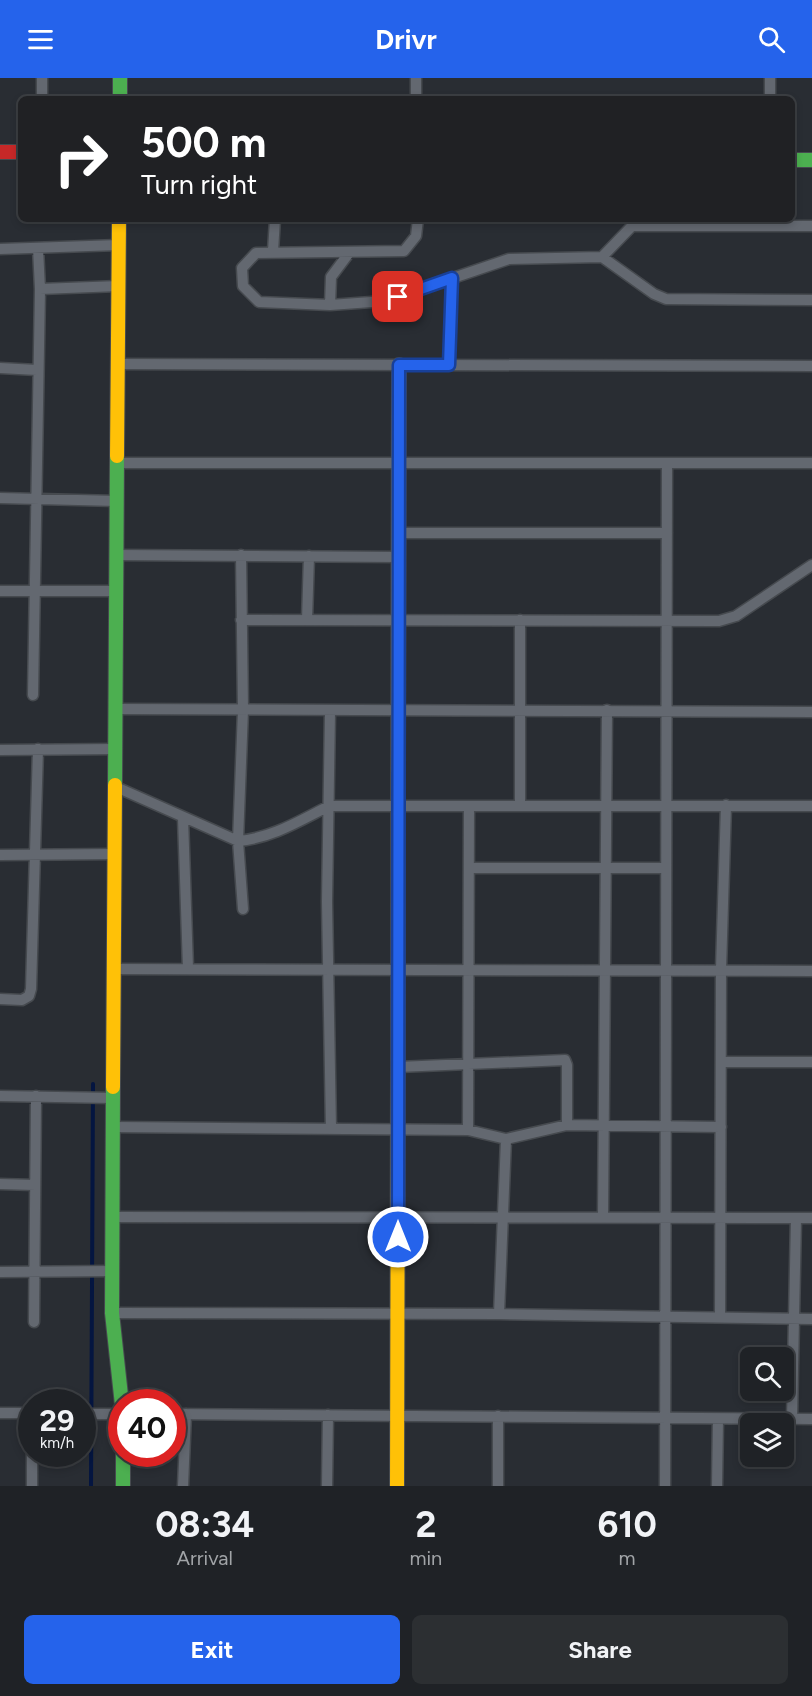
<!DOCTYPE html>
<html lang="en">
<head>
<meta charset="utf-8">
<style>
	body { margin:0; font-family:Figtree,sans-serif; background:#2c2f32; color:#f1f3f6; height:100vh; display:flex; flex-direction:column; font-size:22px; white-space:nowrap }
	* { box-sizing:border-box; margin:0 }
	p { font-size:20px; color:#a1a4a7 }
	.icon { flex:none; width:33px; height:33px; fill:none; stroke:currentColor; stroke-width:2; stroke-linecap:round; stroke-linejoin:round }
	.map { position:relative; height:1408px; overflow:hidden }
	.drawer { display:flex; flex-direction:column; background:#1f2226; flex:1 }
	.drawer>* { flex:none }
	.hud { position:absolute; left:18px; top:18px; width:777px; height:126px; border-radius:9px; box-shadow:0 3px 9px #0003,0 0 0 2px #3c3f43; background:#202124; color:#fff; overflow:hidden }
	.fabs { position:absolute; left:740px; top:1269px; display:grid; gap:12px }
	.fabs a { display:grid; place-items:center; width:54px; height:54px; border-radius:9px; background:#1f2226; box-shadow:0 3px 9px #0003,0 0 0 2px #3c3f43; font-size:30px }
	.speed { position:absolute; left:18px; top:1311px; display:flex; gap:12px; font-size:30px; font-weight:700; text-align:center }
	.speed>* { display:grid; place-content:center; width:78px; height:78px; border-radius:50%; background:#1f2226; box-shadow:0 3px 9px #0003,0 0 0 2px #3c3f43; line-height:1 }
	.speed small { font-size:15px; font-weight:400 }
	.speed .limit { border:9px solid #d22; background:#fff; color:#111 }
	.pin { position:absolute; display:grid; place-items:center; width:51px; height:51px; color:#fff; margin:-26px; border-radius:12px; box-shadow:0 3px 9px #0006 }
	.me { position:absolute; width:66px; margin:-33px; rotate:0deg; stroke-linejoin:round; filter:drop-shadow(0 0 4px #0008) }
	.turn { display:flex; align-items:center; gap:21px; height:126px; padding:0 24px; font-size:27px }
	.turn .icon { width:78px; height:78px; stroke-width:2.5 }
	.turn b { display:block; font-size:42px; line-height:51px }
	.eta { display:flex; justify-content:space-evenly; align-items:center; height:102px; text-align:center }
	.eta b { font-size:36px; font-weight:700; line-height:42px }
	.button { display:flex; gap:12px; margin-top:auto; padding:12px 24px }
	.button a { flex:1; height:69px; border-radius:9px; background:#2563eb; color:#fff; font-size:24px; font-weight:700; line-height:69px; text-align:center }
	.button a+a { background:#2c2f32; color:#f1f3f6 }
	header { display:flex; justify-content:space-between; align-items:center; height:78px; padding:0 24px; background:#2563eb; color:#fff; font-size:27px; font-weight:700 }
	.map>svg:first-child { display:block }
</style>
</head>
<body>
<header><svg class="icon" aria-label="menu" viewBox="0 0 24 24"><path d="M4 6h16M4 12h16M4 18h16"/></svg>Drivr<svg class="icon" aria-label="search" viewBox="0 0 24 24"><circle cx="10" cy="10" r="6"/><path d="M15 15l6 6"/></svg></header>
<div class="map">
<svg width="812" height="1408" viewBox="0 0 812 1408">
	<rect width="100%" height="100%" fill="#292d33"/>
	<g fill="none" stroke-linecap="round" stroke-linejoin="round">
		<path stroke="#041540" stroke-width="4" d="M91,1408L93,1006"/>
		<defs>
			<path id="street" d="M416,0V21
				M770,0V21
				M42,21V0
				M418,141L416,158L404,173L256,175L242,190L243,208L259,224L330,227L385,223L509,181L602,179L654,216L666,221L812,222
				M632,148H812
				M0,171L119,167
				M273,173L275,141
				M602,179L632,148L633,141
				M40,211L119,208
				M330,227L331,199L349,175
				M118,286L812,288
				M449,287L452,200
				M0,290L37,292
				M118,385H812
				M0,420L117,423
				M399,455H667
				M117,477L399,479
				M241,477L243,632L238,763L243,831
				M0,513H117
				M241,542L719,543L736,538L812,487
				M307,542L309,478
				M33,617L40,211L38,170
				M116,631L812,634
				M330,634L327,824L331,1051
				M0,672L116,671
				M116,709L238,763C272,760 299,743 329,728H812
				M520,727V542
				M183,740L188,890
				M0,777L115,776
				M469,790H666
				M114,891L812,893
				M0,921L22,922L29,918L31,911L38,671
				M722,984H812
				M398,989L565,982L567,987V1047
				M0,1018L113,1020
				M113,1049L468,1052L506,1061L567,1047L721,1049
				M468,1052L469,728
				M0,1106L35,1107
				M113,1139L812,1140
				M603,1139L607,632
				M0,1194L112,1193
				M112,1235L499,1236L812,1241
				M499,1236L506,1061
				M720,1240L721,891L726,727
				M34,1244L36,1018
				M0,1335H32
				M82,1336H122
				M172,1336L812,1341
				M792,1341L796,1140
				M32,1408V1376
				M183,1408L186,1336
				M327,1408L328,1337
				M498,1408V1338
				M665,1408L667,385
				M717,1408L718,1341"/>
			<path id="fast" d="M120,0V21
				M792,82H812
				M115,707L117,378
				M398,988V691
				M113,1009L112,1235L122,1327
				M123,1376V1408"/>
			<path id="slow" d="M117,378L119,141
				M398,691L399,287
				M113,1009L115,707
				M397,1408L398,988"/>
			<path id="jam" d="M0,74H21"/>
		</defs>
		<use href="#street" stroke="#464a4f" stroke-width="13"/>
		<use href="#fast" stroke="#464a4f" stroke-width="16"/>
		<use href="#slow" stroke="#464a4f" stroke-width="16"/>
		<use href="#jam" stroke="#464a4f" stroke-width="16"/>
		<use href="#street" stroke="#636870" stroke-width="10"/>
		<use href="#fast" stroke="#4caf50" stroke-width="14"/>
		<use href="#slow" stroke="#ffc107" stroke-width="14"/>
		<use href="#jam" stroke="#c62828" stroke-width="14"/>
	</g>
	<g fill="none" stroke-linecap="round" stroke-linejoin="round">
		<defs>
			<path id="route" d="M398,1159L399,287H449L452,200L398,219"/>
		</defs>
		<use href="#route" stroke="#184099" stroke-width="15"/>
		<use href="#route" stroke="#2563eb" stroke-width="10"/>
	</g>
</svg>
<div class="fabs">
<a><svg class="icon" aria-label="search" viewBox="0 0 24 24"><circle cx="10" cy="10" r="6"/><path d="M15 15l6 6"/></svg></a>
<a><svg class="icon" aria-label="layers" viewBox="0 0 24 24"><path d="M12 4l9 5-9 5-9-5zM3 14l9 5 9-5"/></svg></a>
</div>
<div class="speed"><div>29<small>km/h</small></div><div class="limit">40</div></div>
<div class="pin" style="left:398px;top:219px;background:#d93025"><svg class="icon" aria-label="arrive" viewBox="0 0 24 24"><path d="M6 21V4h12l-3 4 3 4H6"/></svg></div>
<svg class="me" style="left:398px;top:1159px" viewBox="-20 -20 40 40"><circle r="17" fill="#2563eb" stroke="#fff" stroke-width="3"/><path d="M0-11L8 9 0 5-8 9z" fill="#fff"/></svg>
<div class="hud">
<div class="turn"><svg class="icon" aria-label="right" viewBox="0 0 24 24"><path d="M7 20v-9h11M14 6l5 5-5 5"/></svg><div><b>500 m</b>Turn right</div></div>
</div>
</div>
<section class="drawer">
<div class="eta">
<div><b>08:34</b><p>Arrival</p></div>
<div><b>2</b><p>min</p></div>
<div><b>610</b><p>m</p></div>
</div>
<div class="button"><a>Exit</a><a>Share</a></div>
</section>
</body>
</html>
